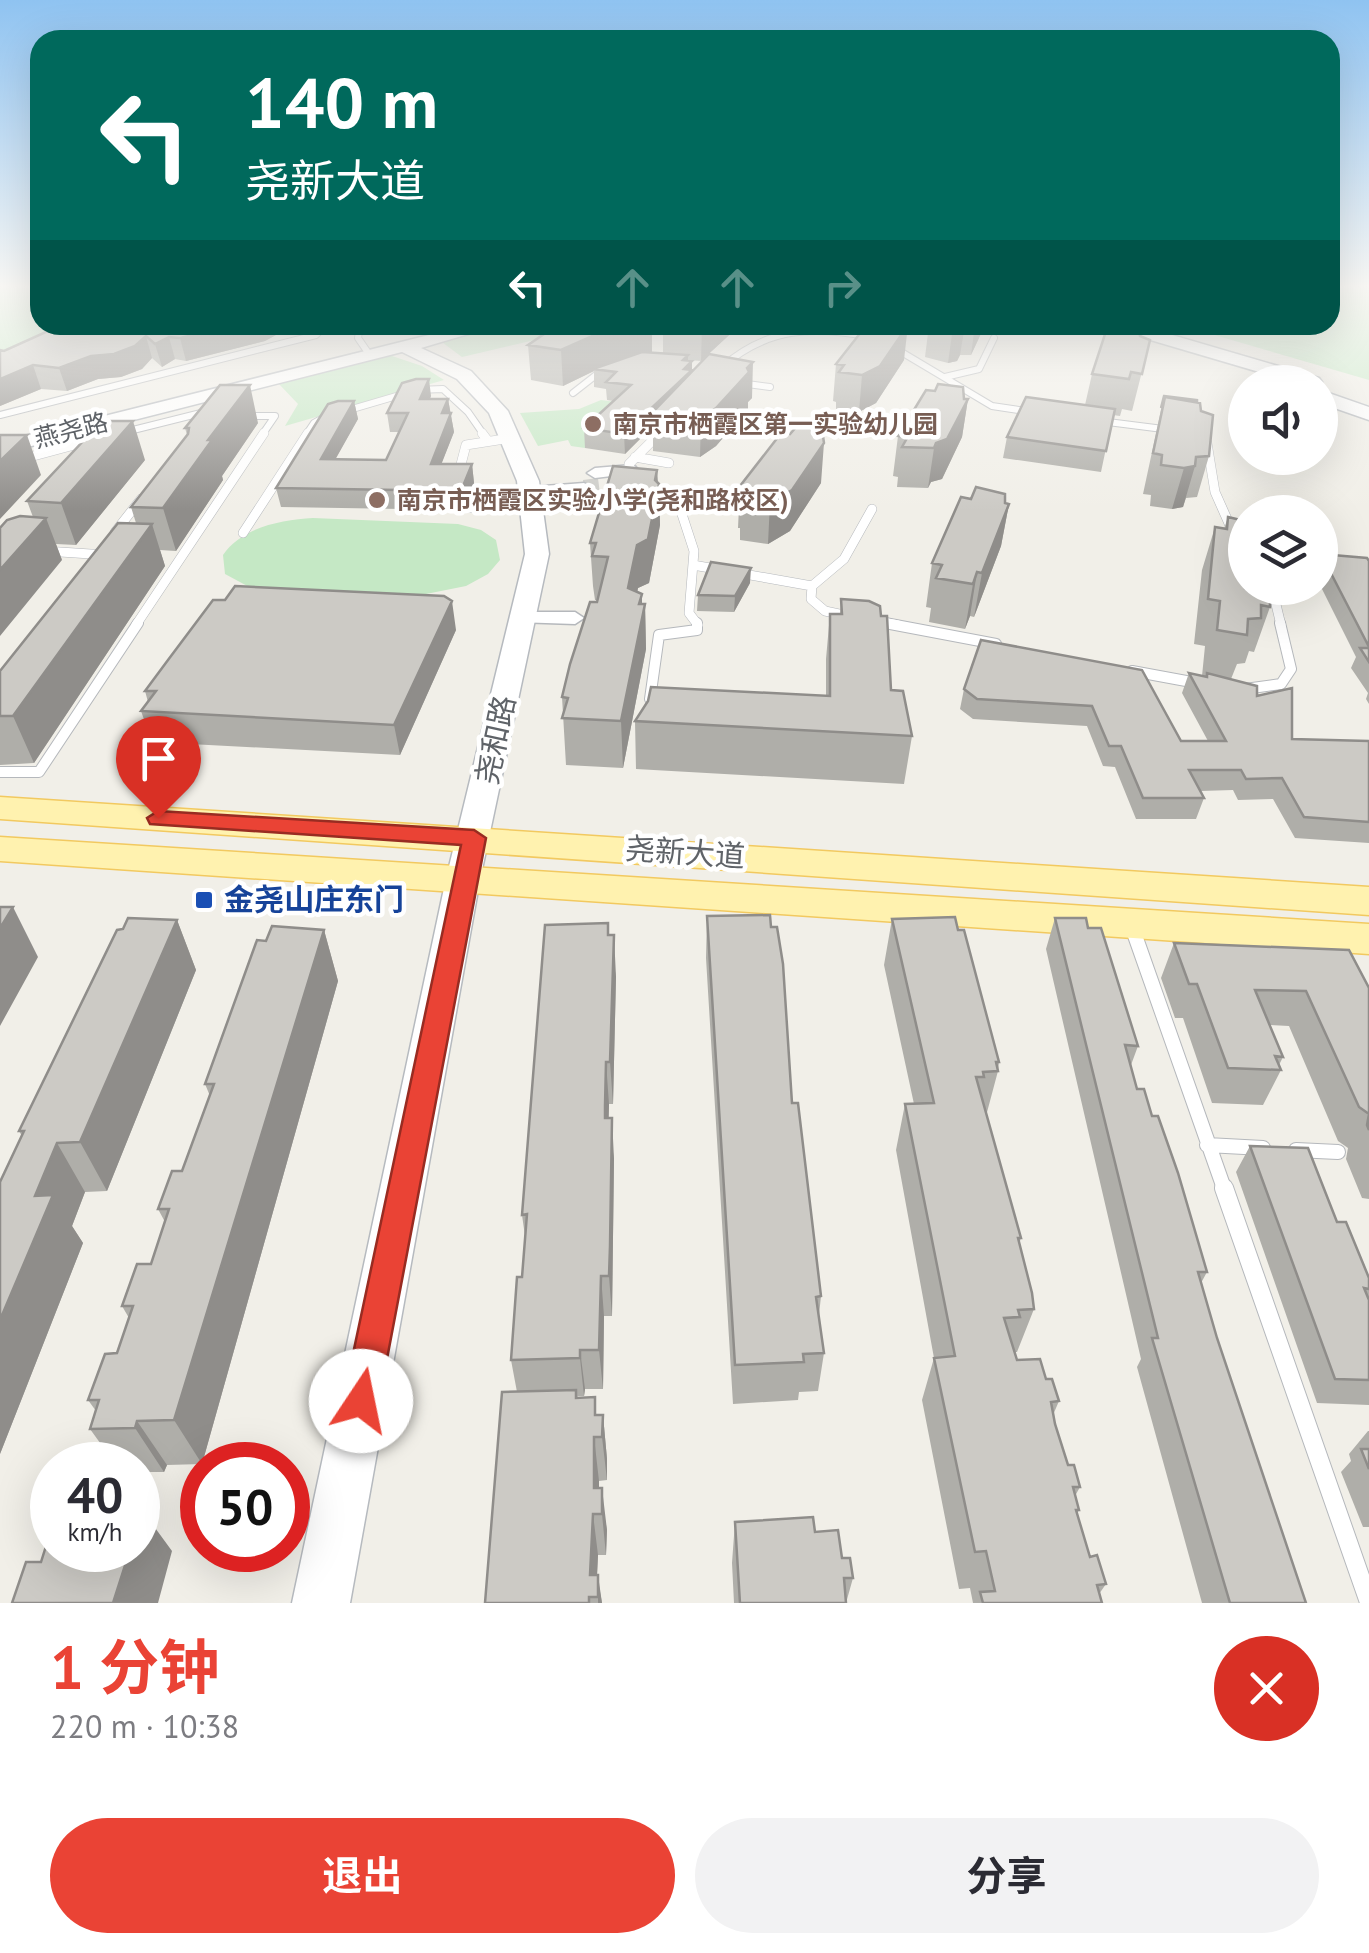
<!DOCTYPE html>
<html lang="zh">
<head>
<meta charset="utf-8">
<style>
	body { margin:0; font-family:"PT Sans","Noto Sans SC",sans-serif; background:#f2f2f3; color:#2b2b33; height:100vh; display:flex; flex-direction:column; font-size:38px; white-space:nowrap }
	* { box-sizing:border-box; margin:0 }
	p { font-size:32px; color:#7c7c81 }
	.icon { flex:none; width:55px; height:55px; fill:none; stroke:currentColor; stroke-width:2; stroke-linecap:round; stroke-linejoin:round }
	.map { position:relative; height:1603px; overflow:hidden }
	.side { display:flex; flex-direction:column; background:#fff; flex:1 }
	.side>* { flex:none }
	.hud { position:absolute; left:30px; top:30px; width:1310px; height:305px; border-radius:30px; box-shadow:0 10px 40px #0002; background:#00695c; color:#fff; overflow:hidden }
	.controls { position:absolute; left:1228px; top:365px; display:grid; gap:20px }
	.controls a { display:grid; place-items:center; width:110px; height:110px; border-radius:50%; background:#fff; box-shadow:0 10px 40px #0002; font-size:50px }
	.speed { position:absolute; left:30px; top:1442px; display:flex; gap:20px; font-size:50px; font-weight:700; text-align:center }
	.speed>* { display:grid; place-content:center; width:130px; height:130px; border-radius:50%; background:#fff; box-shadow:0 10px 40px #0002; line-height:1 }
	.speed small { font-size:25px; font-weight:400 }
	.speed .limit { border:15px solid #d22; background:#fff; color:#111 }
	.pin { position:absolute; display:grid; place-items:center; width:85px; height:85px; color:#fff; margin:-102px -42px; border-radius:50% 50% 50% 0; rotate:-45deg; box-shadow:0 0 10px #0007 }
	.pin .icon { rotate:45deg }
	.me { position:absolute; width:110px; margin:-55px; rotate:11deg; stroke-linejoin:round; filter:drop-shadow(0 0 8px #0008) }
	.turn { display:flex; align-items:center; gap:35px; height:210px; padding:0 50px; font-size:45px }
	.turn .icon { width:130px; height:130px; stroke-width:2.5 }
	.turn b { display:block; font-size:70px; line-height:85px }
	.lanes { display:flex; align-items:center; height:95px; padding:0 50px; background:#0003; justify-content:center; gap:50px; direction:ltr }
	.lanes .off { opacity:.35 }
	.round { display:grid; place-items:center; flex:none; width:105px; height:105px; border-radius:52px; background:#f2f2f3 }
	.head { display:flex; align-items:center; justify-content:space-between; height:170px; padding:0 50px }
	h1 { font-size:60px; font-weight:700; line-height:75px; color:#ea4335 }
	.button { display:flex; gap:20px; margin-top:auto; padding:20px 50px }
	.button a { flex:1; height:115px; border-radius:60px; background:#ea4335; color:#fff; font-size:40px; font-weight:700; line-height:115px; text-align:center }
	.button a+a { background:#f2f2f3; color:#2b2b33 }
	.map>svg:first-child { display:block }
</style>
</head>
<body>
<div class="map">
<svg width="1369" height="1603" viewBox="0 0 1369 1603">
	<rect width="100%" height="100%" fill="#f1efe8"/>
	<path fill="#c5e8c5" d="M0,287H40V325H131L0,352Z
		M1330,287H1369V380L1180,325H1330Z
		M505,325H599L462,357L439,340Z
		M389,355L422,366L444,380L285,426L298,404L279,384Z
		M601,400L632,404L585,448L571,446L568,440L538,446L520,413L579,409Z
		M313,518L458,524L481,530L496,540L500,560L488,574L466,586L421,595L251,588L225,574L223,555C242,527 281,520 313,518Z"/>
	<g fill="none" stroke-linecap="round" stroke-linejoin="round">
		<path stroke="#ccccc8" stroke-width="16" stroke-dasharray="16 9" stroke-linecap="butt" d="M584,488L599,486"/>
		<defs>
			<path id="lane-far4" d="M360,325L358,338L369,354
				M893,347L992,406L1032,412
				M722,367C768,327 813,326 871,337
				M945,377L979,369L994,338
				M740,383L770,387
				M573,393L605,368
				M0,415L316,335L326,325
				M246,416H275L262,435
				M1100,421L1171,430
				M125,432L209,411
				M306,435L314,423L325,417L417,390L443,389L468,412L484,435
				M657,435L664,428"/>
			<path id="lane-far3" d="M482,433L488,441
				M1207,443L1215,492L1239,546L1245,548
				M635,457L669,463
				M0,465L93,440
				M459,472L466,445L511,438
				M634,480L629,464L660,433
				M647,494L677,499L694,551L689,613L698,625
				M471,508H535
				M115,532L141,499
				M243,533L308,433
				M45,551L106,555
				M693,565L812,586L844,559L872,509
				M812,586L811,599L825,611L853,617
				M1272,588L1281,625
				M876,621L898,625
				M136,625L264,433"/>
			<path id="lane-far2" d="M885,623L996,644
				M1132,671L1197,683
				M1245,689L1281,684L1291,669L1280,623
				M650,699L659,635L697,630V623
				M0,772H39L138,623"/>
			<path id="lane-far1" d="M1132,927L1225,1191
				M1207,1145L1263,1148
				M1296,1150L1338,1152"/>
			<path id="lane" d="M1224,1188L1369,1602"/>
			<path id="street" d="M631,465L636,467V473L595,478L587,473L595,468Z
				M584,483L592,488L589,491L531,497L523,492L531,487Z
				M523,612H575L584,618L575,624L516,622L514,618Z"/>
			<path id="secondary" d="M469,325H499L421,348L471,371L508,411L539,481L549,554L480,879L350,1603H292L446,879L525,554L517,481L489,413L457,379L402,352L0,454V442Z
				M1077,325H1138L1319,378L1322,382H1293L1147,339L1139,345Z
				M1320,390L1369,407V420L1320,403Z"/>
			<path id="primary" d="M0,797L1369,887V915L0,819Z
				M0,837L1369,924V954L0,861Z"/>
		</defs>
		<use href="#lane-far4" stroke="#b5b8bc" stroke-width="8"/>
		<use href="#lane-far3" stroke="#b5b8bc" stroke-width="10"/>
		<use href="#lane-far2" stroke="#b5b8bc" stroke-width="12"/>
		<use href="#lane-far1" stroke="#b5b8bc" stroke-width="16"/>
		<use href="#lane" stroke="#b5b8bc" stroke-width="20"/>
		<use href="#street" stroke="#b5b8bc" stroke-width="3"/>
		<use href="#secondary" stroke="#b6babf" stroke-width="3"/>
		<use href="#primary" stroke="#f2c960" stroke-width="3"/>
		<use href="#lane-far4" stroke="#fff" stroke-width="6"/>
		<use href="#lane-far3" stroke="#fff" stroke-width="9"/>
		<use href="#lane-far2" stroke="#fff" stroke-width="10"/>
		<use href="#lane-far1" stroke="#fff" stroke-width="14"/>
		<use href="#lane" stroke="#fff" stroke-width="18"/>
		<use href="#street" fill="#fff" fill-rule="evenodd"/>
		<use href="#secondary" fill="#fff" fill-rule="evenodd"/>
		<use href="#primary" fill="#fff2af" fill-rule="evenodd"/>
	</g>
	<path fill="#afaea9" d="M89,325H294L265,341L186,361L175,359L162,367L152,358L142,369L121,377L98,379L67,391L41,389L0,406V350L4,351Z
		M566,325H652V353L663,354V325H740L701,361L688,360L692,371L752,398L748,402V409L716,446L700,457L653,451V426L625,454L585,448L584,428L613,401L607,400L606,389L594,387V371L563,386L531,380L528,345Z
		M929,325H985L971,355H960L957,361L948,363L925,357Z
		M1140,336L1150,340L1132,411L1122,409L1120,416L1113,415L1101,472L1003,458L1007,437L1085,405L1092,374Z
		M904,360L876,403L859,412L836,409V402L833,401L836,364Z
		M431,396L430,399H448L454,432L441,464H472L474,483L463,510L281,507L276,488L354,401L358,419L335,459L386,460L399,432H390L387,413Z
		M1164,396L1197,402L1209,456L1197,497L1186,498L1183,507L1172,509L1150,506L1151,495L1143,494Z
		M964,399H968L962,437L942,479L931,482L928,488L897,487L898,477L893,476L898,436Z
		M258,423L222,476L223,480L176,551L160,550L165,566L34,763L0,765V671L136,523L131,507L187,435L185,428Z
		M145,460L76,545L56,544L62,560L33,517L27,501Z
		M657,470L658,482L659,484L660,525L649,583L638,588L637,592L642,594V604H645L646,649L623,768L566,765L562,697L597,600H595L593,586L590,543Z
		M821,483L790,531L768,544L740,540V528H738L740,486Z
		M1005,503L1009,504L1001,546L974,617L970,616L965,629L929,622L931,608L926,607L932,563Z
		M1228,517L1270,607L1254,652L1249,651L1245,663L1237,664L1231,679L1257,696L1292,739L1369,741V843L1295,838L1273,799L1238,800L1233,790L1200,791L1204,798L1196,819H1136L1115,767L1103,766L1087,726L973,719L960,709L964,689L981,640L1181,741H1208L1182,693L1189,673L1202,676L1205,646L1194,644L1202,570L1215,527L1224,529Z
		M1321,554L1369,561V704L1366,699L1368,693L1351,668L1356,657L1320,585Z
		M750,583L734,612L697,611L698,595Z
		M841,599L891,690L912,736L904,784L636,769L635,721L648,701L826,696V659L830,614H840Z
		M456,630L400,755L152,742L141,711L148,702L145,691Z
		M707,916L771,927L792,1103L821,1296L819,1315L824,1353L818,1391L799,1392L798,1400L733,1404L706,958Z
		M1055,918L1088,928L1138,1046L1131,1065L1137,1089L1207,1272L1201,1283L1217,1338L1306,1603H1202L1137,1367L1141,1359L1046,949Z
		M892,919L999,1062L998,1071L986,1116L1021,1238L1019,1244L1034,1309L1017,1352H1014L1017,1360L1046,1379L1059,1401L1053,1415L1055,1424L1068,1465L1080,1487L1075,1496L1079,1510L1077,1514L1090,1557L1106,1584L1099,1594L1102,1603H973L970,1588L959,1589L922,1400L934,1358L896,1150L905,1104H914L884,965Z
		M177,920L196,970L107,1191L85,1192L72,1226L83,1243L0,1454L22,1136L19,1131Z
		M324,930L338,981L202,1464L167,1465L164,1472H138V1465H116L90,1429L96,1411L88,1400L117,1353L129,1318L122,1306L151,1264L165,1222L158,1209L182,1171L210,1096L205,1084L266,941Z
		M609,935L616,977L613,1104H609L608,1118L614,1159L612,1316H604L603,1389H585L584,1396H577L597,1415H603L607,1459V1480L599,1481V1488L607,1530L606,1555H598L597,1575L602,1603H485L517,1392L511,1360L522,1277L525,1236L522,1215Z
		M1174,943L1369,988V1199L1362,1198L1346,1159L1348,1148L1338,1141L1289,1026L1270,1025L1283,1057L1279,1065L1281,1070L1263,1105L1212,1103L1183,1018H1175L1161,978Z
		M1250,1146L1337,1222L1369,1278V1405L1317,1403L1236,1172Z
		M1368,1431H1369V1527H1363L1341,1472L1351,1461L1349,1454Z
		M735,1522L815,1532L842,1558L853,1578L846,1603H734L732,1563Z"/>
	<path fill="#8f8d8a" d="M235,325H294L265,341L186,361L180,338Z
		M631,325H652V356L593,369L594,371L563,386L561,350L606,330Z
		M702,325H740L701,361Z
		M908,325L904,360L876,403L859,412L862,375Z
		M965,325L960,355L957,361L948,363L953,327Z
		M975,325H985L971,355Z
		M146,336L152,358L142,369L121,377L98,379L67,391L59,368Z
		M169,337L175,359L162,367L155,344Z
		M688,355V365L692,361V388L653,412V426L625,454L624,434Z
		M753,362L752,398L748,402V409L716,446L700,457L701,418Z
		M33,365L41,389L0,406V379Z
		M429,379L431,396L422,417L420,399Z
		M250,385L258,423L222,476L223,480L176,551L163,508L208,440Z
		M448,399L454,432L434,483L431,464L442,413Z
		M968,399L962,437L942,479L931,482L928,488L934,448Z
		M354,401L358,419L325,478L321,459Z
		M133,421L145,460L76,545L61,503Z
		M27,435L41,475L0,519V461Z
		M824,443L821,483L790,531L768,544L770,502Z
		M472,464L474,483L463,510L461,491Z
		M1195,466L1183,507L1172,509L1184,468Z
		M657,470L658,492L659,484L660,525L649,583L638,588L629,633L628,588L637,545Z
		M1009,504L1001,546L974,617L982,573Z
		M46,518L62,560L0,636V570Z
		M152,524L165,566L34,763L13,716Z
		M751,568L750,583L734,612L735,596Z
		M977,572L970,616L965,629L973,584Z
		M642,594V618L645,604L646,649L623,768L621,721Z
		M452,601L456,630L400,755L394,725Z
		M13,907L38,957L0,1026V928Z
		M177,920L196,970L107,1191L80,1142Z
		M324,930L338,981L202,1464L174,1420Z
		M614,935L616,977L613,1104L610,1062Z
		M606,1062L609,1104L608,1159L605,1118Z
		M612,1118L614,1159L612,1316L609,1276Z
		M57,1143L85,1192L72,1226L83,1243L0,1454V1320L35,1196Z
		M601,1276L604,1316L603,1389L599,1350Z
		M580,1350L585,1389L584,1396L580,1358Z
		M603,1415L607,1459V1480L602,1437Z
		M137,1421L167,1465L164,1472L135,1428Z
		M594,1437L599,1481V1514L594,1488Z
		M602,1488L607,1530L606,1555L602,1514Z
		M142,1510L172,1551L158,1603H113L130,1550H138V1524Z
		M593,1514L598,1555L596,1597L590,1575Z
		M598,1575L602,1603H598Z"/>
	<path fill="#cccac5" stroke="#8f8d8a" stroke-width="2.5" d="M89,325H235L180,338L169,337L155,344L146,336L135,346L114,354L91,356L59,368L33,365L0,379V350L4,351L48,331H69Z
		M566,325H631L606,330L561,350L528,345L550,330Z
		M875,325H908L880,366L862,375L839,372L844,365L836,364L865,327L873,328Z
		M1116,327L1138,329L1140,336L1150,340L1142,374L1131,372L1129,379L1092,374L1106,331L1115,332Z
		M642,352L688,355L683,360L692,361L684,369L692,370L624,434L584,428L631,385L606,382L616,372L593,369Z
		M709,354L753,362L747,368L749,372L716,408L701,418L653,412Z
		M416,379H429L420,399H448L442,413H451L431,464H472L461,491L276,488L328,404L338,401H354L321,459L386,460L408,413H387L402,383Z
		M938,384L963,387L964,399H968L947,439L936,443L934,448L902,447L907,438L898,436L926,390L935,391Z
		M220,385H250L208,440H212L163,508L131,507L188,434L189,428H185Z
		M1164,396L1197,400V402L1165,397L1161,408Z
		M1026,397L1115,409L1106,451L1007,437Z
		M1165,397L1200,403L1201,411L1213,415L1209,456L1196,457L1195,466L1184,468L1161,465L1162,455L1153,453Z
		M102,421H133L61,503L27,501Z
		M797,426L822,429L824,443L792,490L770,502L741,498L749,488L740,486L782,432L790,434Z
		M0,435H27L0,461Z
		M613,466L657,470L655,480L659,484L648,539L637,545L628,588L642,594L639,604H645L621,721L562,718L568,698L562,697L570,664L590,602H597L608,557L592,556L596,543H590Z
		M976,487L1005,494V503L1009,504L982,573L977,572L973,584L936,578L942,565L932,563L961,497L971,499Z
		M20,516L46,518L0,570V528L7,520Z
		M1228,517L1245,521V588H1270V607L1261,605V618L1248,619L1247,635L1217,630L1220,601L1208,599L1215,527L1227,529Z
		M118,523L152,524L13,716H0V671Z
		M1321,554L1367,558L1369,561V647Z
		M711,562L751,568L735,596L698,595Z
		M235,586L444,596L452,601L394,725L141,711L156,691H145L168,660L213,600H225Z
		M841,599L869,601L880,606L881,616H887L891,690L903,691L912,736L635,721L648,701L651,687L830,696V614H842Z
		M981,640L1142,670L1181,741H1226L1189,673L1207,677V673L1257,686V696L1292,688V739L1369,741V822L1304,817L1282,778L1246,779L1241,770H1189L1204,798H1143L1121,746H1109L1092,706L977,699L964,689Z
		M1360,648H1369V662Z
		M0,907H13L0,928Z
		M770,915L771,927H777L783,964L792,1103H798L821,1296L816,1297L824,1353L803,1354L804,1362L735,1365L707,916Z
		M955,917L958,930H964L999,1062H996L998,1071L983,1072L984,1077H976L1021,1238H1018L1032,1293L1034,1309L1018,1310L1020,1317L1004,1318L1017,1360L1040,1359L1046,1379H1052L1059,1401L1051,1402L1055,1424L1068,1465H1074L1080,1487H1073L1079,1510H1076L1090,1557L1097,1555L1106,1584L1097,1585L1102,1603H983L980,1592L995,1591L986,1551L975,1552L934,1358L955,1356L905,1104L934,1103L892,919Z
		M128,918L177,920L80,1142L57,1143L35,1196L53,1195L0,1320V1182L24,1131H19L117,930L123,929Z
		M1055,918H1086L1088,928H1101L1138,1046L1125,1045L1137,1089H1144L1152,1116H1158L1178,1173L1207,1272H1198L1217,1338L1306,1603H1230L1152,1338H1158Z
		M608,923V935H614L610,1062H606L605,1106V1118H612L610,1246L609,1276H601L599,1350H580V1358L511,1360L517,1277H522L527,1214L522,1215L545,925Z
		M272,926L324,930L174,1420L137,1421L135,1428L90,1429L99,1400H88L105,1354L117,1353L133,1306H122L137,1264H151L169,1209H158L172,1171H182L214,1084H205L257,940L266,941Z
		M1174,943L1349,950L1369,988V1130L1367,1125L1369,1114L1359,1107L1306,991L1255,990L1283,1057L1275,1056L1281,1070L1228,1068L1197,984H1189Z
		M1250,1146L1308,1148L1337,1222H1346L1369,1278V1289L1364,1288L1369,1300V1380L1335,1379Z
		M576,1390V1398L595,1397V1415H603L602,1437H594V1488H602V1514H593L590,1575H598V1597H589V1603H485L502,1392Z
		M1361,1449H1369V1469Z
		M813,1517L815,1532L838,1530L842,1558H850L853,1578H844L846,1603H740L735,1522Z
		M52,1527V1550H130L113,1603H12L26,1562H41Z"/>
	<linearGradient id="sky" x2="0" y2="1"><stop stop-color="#8fc3f1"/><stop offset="0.56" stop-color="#f9f8f5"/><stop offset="1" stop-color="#f9f8f5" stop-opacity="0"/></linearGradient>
	<rect width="1369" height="511" fill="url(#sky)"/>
	<path fill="#ea4335" stroke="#982c22" stroke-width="2.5" d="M158,811L474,830L486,838L379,1401L374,1414L361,1419L348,1414L343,1401L461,845L150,824L147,818Z"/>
	<g fill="#8d6e63" stroke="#fff" stroke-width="4">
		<circle cx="593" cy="424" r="10"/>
		<circle cx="377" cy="500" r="10"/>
	</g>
	<rect fill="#1a4fb4" stroke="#fff" stroke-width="4" x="194" y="890" width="20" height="20" rx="5"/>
	<g text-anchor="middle" stroke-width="9" stroke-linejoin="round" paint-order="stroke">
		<g font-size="25" font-weight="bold" fill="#785e54" stroke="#fff" text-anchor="start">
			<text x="613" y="433">南京市栖霞区第一实验幼儿园</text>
			<text x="397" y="509">南京市栖霞区实验小学(尧和路校区)</text>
		</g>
		<g font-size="25" fill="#5f6368" stroke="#fff">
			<text transform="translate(71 430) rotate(-14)" y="9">燕尧路</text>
		</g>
		<g font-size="30" fill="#5f6368" stroke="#fff">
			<text transform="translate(496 740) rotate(-78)" y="10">尧和路</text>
			<text transform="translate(685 853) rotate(4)" y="10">尧新大道</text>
		</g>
		<g font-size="30" font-weight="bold" fill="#164399" stroke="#fff" text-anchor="start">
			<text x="224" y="910">金尧山庄东门</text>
		</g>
	</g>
</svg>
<div class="controls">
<a><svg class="icon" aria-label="sound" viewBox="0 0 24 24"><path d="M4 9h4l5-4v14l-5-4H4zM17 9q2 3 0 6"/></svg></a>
<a><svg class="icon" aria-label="layers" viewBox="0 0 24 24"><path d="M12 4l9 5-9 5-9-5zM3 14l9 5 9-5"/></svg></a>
</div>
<div class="speed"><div>40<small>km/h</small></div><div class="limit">50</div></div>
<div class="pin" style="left:158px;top:818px;background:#d93025"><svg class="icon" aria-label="arrive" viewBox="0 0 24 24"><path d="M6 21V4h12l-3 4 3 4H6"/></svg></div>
<svg class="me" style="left:361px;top:1401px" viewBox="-20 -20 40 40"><circle r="19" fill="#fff"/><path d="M0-13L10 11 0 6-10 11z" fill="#ea4335"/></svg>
<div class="hud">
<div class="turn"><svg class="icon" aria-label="left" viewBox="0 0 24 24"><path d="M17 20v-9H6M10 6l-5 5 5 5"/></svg><div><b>140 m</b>尧新大道</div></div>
<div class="lanes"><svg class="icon" aria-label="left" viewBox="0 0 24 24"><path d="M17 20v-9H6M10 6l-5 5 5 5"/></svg><svg class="icon off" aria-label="ahead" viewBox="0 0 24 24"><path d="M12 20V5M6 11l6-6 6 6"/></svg><svg class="icon off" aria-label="ahead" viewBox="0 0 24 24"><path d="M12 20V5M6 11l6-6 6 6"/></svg><svg class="icon off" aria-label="right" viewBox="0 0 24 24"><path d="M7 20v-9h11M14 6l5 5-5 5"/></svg></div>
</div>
</div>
<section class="side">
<div class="head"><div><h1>1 分钟</h1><p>220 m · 10:38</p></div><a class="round" style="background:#d93025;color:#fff"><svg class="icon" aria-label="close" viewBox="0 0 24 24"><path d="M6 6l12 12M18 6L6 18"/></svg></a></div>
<div class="button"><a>退出</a><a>分享</a></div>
</section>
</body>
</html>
